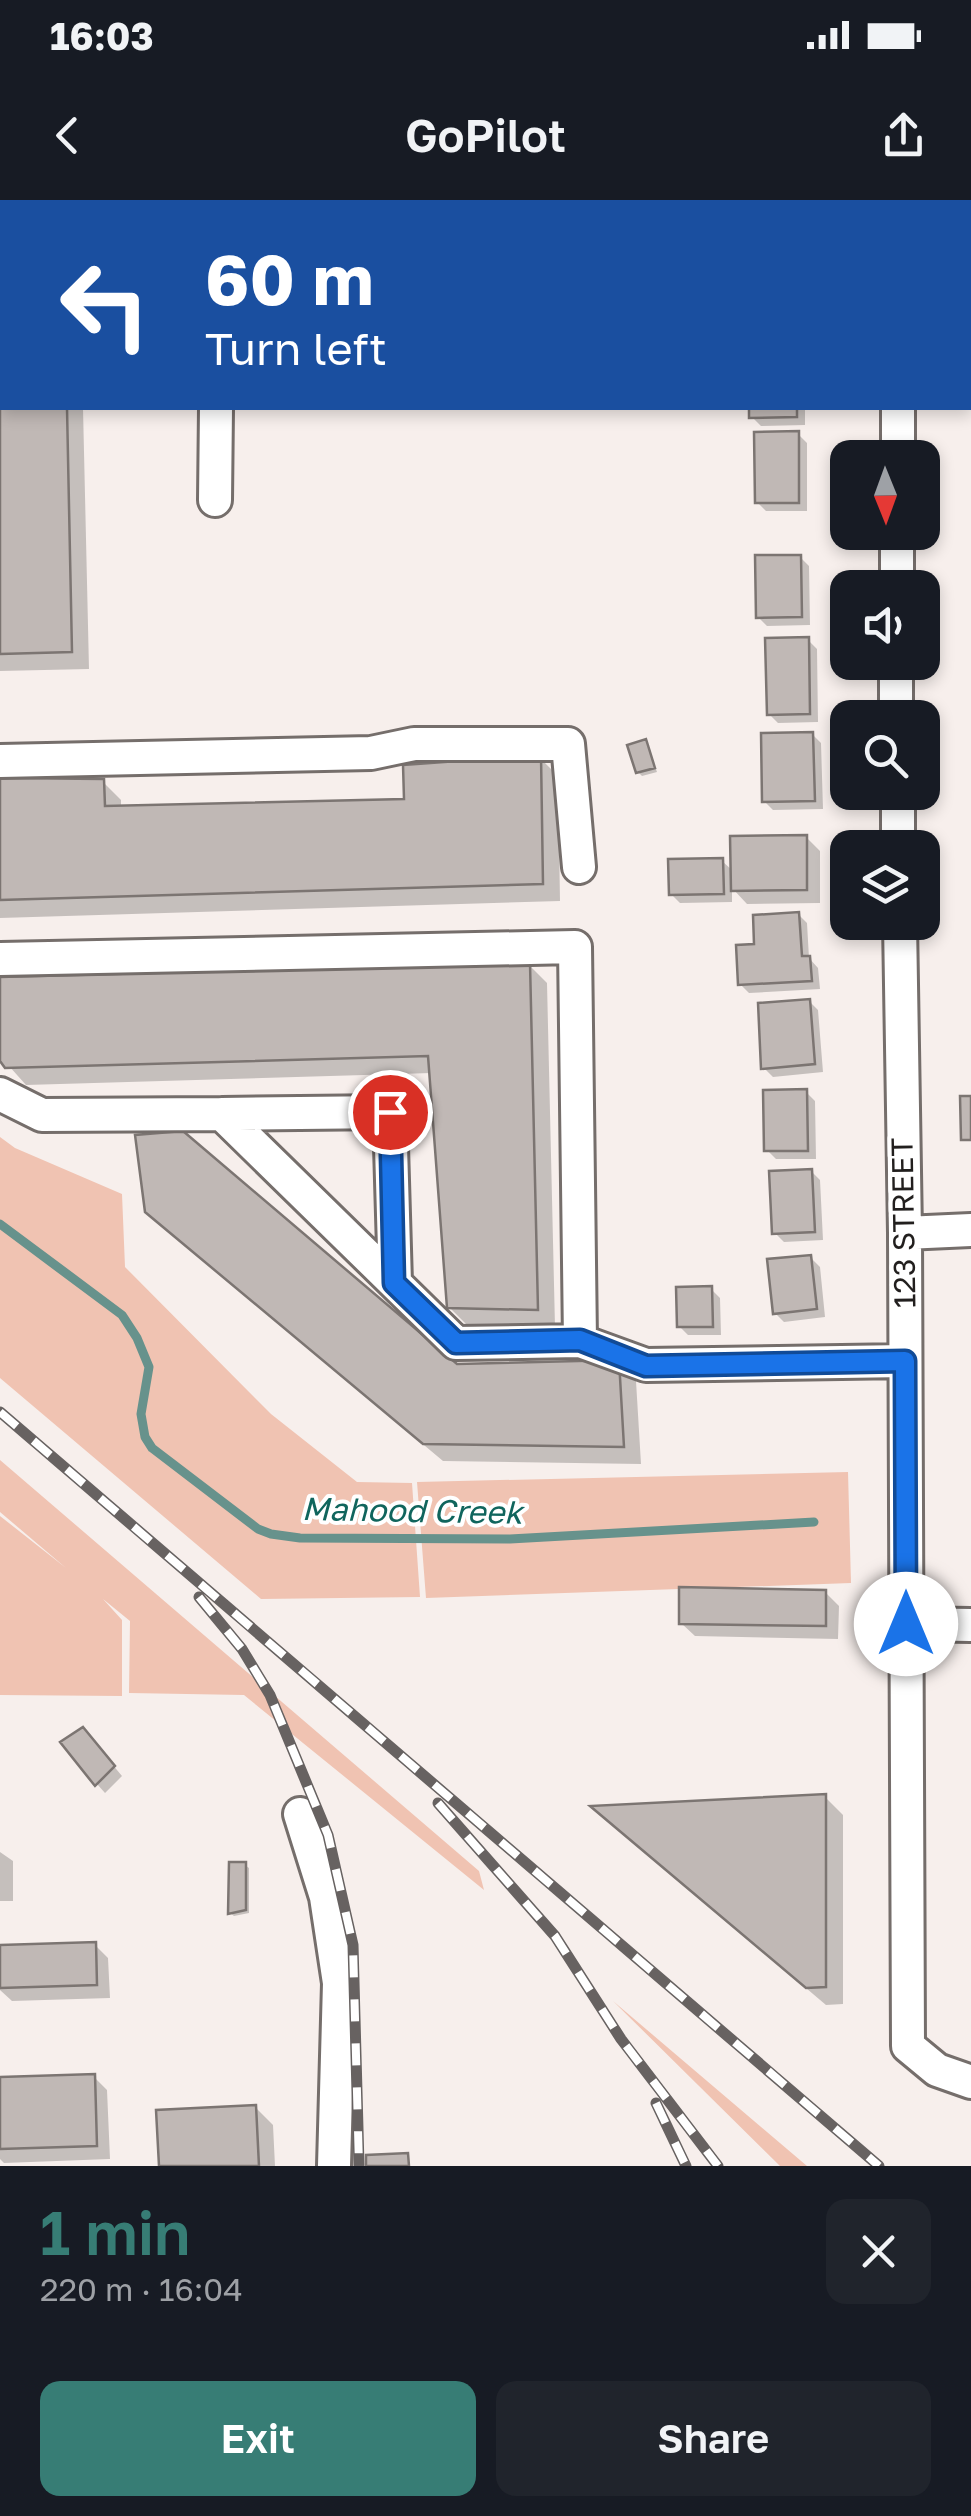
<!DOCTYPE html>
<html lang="en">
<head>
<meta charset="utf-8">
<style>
	body { margin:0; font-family:"Golos Text",sans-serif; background:#20242c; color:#f1f3f6; height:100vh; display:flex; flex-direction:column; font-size:38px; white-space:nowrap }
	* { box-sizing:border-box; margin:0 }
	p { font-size:32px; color:#9ea1a6 }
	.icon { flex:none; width:55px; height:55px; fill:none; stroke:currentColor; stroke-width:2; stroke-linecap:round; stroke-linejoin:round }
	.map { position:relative; height:1966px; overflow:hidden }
	.panel { display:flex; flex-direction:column; background:#171b24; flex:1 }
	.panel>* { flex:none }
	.top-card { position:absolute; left:0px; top:0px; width:972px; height:210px; box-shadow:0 5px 15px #0003; background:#1a4fa0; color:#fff; overflow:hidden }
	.needle { width:65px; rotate:179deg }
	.controls { position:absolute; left:830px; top:240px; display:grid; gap:20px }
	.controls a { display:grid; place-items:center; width:110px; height:110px; border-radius:20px; background:#171b24; box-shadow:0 5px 15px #0003; font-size:50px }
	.pin { position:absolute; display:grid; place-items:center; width:85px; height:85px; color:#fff; margin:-42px; border:5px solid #fff; border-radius:50%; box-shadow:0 2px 10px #0007 }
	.me { position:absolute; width:110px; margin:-55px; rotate:0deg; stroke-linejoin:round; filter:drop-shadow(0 0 8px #0008) }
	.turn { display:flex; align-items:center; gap:35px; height:210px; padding:0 40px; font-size:45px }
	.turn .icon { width:130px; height:130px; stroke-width:2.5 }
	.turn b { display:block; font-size:70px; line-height:85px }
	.round { display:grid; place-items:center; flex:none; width:105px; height:105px; border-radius:20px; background:#20242c }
	.overview { display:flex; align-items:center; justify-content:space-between; height:170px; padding:0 40px }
	h1 { font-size:60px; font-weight:600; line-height:75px; color:#377d75 }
	.primary-button { display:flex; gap:20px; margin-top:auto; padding:20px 40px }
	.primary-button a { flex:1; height:115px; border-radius:20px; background:#377d75; color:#fff; font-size:40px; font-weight:600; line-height:115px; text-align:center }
	.primary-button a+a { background:#20242c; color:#f1f3f6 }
	.status { display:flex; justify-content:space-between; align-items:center; height:70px; padding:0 50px; background:#171b24; direction:ltr }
	.status svg { height:28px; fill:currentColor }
	header { display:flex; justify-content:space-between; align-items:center; height:130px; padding:0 40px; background:#171b24; font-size:45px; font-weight:600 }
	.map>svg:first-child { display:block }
</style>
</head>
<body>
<div class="status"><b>16:03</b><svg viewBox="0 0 49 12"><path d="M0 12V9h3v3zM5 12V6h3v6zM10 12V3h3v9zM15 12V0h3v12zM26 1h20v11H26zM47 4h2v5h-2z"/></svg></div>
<header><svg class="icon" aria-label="back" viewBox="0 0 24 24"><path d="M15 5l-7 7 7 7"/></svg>GoPilot<svg class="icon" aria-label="share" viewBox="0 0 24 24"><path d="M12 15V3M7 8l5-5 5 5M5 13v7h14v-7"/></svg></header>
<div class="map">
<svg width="971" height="1966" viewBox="0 0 971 1966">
	<rect width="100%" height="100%" fill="#f7efec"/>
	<path fill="#f0c3b2" d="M0,937L15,948L122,994L125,1067L271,1214L357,1282L412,1283L420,1397L261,1399L0,1178Z
		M0,1260L479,1671L484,1690L244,1495L129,1493L130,1421L103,1399L122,1420V1496L0,1495V1316L66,1368L0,1312Z
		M848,1272L851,1383L426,1398L417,1282Z
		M613,1801L807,1966H780Z"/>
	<path fill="#0003" d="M970,6H971V96L970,95Z
		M0,67H2V208H83L89,469L0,471Z
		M751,208H805V225L761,226L752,217Z
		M798,234L807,243V311H766L757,302Z
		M800,357L809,366L810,425L767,426L758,417Z
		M808,440L817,449L818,522L778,523L769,514Z
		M812,534L821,543L823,609L773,610L764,601Z
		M646,542L657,572L642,576L638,572Z
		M540,558L558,576L560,701L0,718V581L103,582L121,600V608L406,601Z
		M806,637L820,651V703L747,704L732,688V702L680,703L671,694L722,661L733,671Z
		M798,714L807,723L809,758L818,768L820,789L749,793L740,784L757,746Z
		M529,765L547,783L555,1127L467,1125L449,1107L432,873L26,885L0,856V780Z
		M809,801L818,810L823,872L773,877L764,868Z
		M806,892L815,901L816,959H776L767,950Z
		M811,971L820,980L823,1040L784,1042L775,1033Z
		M166,1029L456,1167L618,1163L636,1181L641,1264L443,1261Z
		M811,1058L820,1067L825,1117L784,1122L775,1113Z
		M711,1089L720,1098L721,1135H688L679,1126Z
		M825,1392L839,1406L838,1439L695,1436L681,1423Z
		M92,1540L122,1576L105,1593L97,1584Z
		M825,1597L843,1615V1804L826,1805L611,1623Z
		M0,1652L13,1661V1701H0Z
		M245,1665L249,1668V1713L234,1716L230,1713Z
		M95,1745L108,1758L110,1798L12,1801L0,1790V1747Z
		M94,1877L107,1890L110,1959L4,1963L0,1959V1880Z
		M255,1907L273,1925L275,1966H162Z"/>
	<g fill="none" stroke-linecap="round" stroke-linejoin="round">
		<path stroke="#67928c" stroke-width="9" d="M0,1024L122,1115L137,1138L149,1167L141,1214L145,1237L152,1248L258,1329L271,1334L300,1338L510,1339L814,1322"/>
	</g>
	<path fill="#c0b8b5" stroke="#7c7572" stroke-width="2.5" d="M0,65H2V208H67L72,452L0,454Z
		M749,208H797V217L749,218Z
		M799,231V303H755L754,232Z
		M755,355H801L802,417L756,418Z
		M809,437L810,514L767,515L765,438Z
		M813,532L815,601L762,602L761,533Z
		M646,539L655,568L636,573L627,545Z
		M541,555L543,684L0,700V578L104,579L105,606L404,599L403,565Z
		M807,635V690L731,691L730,636Z
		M723,658L724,694L669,695L668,659Z
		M799,712L802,756H810L812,781L738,785L736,745L754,744L753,715Z
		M530,763L538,1110L447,1108L428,856L5,868L0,861V777Z
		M810,799L815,864L761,869L758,803Z
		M807,889L808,951H764L763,890Z
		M960,896H971V940H961Z
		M183,931L457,1164L619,1160L624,1247L423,1244L145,1012L135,935Z
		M812,969L815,1032L772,1034L769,971Z
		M811,1055L817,1109L773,1114L767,1059Z
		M712,1086L713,1127H677L676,1087Z
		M679,1387L826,1390V1426L679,1424Z
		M83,1527L115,1566L95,1586L60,1542Z
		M826,1594V1787L806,1788L590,1606Z
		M229,1662H246V1710L228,1714Z
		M96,1742L97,1785L0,1788V1745Z
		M95,1874L97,1946L0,1949V1877Z
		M256,1905L259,1966H159L156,1910Z
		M408,1953L409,1966H366V1955Z"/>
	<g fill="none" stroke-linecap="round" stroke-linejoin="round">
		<defs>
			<path id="minor" d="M220,2V0
				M479,2V0
				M900,2V0
				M898,258V208
				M215,300L216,208
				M897,388V332
				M896,462V518
				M0,561L371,553L414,544H568L579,667
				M898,592V648
				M900,722L905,1033L908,1846L937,1870L971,1882
				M0,759L575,747L580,1141L456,1143L222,914L42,915L0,894
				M222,914L390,912L395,1083
				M905,1033L971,1030
				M580,1141L646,1165L905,1161
				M906,1424L971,1425
				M300,1614L326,1697L339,1783L334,1966"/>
		</defs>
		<use href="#minor" stroke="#756e6b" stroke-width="38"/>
		<use href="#minor" stroke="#fff" stroke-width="32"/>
		<defs>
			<path id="rail" d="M0,1212L879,1966
				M199,1397L242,1449L270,1495L328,1635L353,1745L359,1966
				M438,1603L555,1736L621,1839L718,1966
				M656,1903L686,1966"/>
		</defs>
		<use href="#rail" stroke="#676261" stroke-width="11"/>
		<use href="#rail" stroke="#fff" stroke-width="8" stroke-dasharray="22" stroke-linecap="butt"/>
	</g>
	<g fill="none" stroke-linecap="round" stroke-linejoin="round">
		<defs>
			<path id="route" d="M390,912L394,1083L456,1143L580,1140L646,1166L905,1161L906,1424"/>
		</defs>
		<use href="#route" stroke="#114b97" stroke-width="25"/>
		<use href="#route" stroke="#1a73e8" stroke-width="18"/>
	</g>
	<g text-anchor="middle" stroke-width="8" stroke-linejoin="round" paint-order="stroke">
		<g font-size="30" fill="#221f1e" stroke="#fff">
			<text transform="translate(904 1023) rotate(-91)" y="10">123 STREET</text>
		</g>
		<g font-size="32" font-style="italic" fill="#10655d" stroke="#fff">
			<text transform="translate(412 1311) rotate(1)" y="11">Mahood Creek</text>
		</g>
	</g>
</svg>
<div class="controls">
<a><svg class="needle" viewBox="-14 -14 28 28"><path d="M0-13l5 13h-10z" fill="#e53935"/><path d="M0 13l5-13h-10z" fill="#9ea1a6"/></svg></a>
<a><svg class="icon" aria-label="sound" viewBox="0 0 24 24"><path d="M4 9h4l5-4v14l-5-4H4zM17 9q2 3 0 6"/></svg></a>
<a><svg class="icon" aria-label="search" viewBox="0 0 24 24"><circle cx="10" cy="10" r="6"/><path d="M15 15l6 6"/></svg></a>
<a><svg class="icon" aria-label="layers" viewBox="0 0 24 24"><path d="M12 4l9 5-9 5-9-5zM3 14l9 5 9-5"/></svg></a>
</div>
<div class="pin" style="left:390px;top:912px;background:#d93025"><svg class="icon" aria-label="arrive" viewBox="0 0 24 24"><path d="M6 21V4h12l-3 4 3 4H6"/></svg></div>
<svg class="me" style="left:906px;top:1424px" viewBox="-20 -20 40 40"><circle r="19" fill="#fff"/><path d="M0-13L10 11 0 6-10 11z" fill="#1a73e8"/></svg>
<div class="top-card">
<div class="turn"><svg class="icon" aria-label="left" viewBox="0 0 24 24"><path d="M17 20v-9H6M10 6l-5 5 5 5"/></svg><div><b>60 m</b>Turn left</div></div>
</div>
</div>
<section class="panel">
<div class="overview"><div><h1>1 min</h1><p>220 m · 16:04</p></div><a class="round"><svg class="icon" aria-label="close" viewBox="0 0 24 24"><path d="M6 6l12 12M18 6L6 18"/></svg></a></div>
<div class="primary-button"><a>Exit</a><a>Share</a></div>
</section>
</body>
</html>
